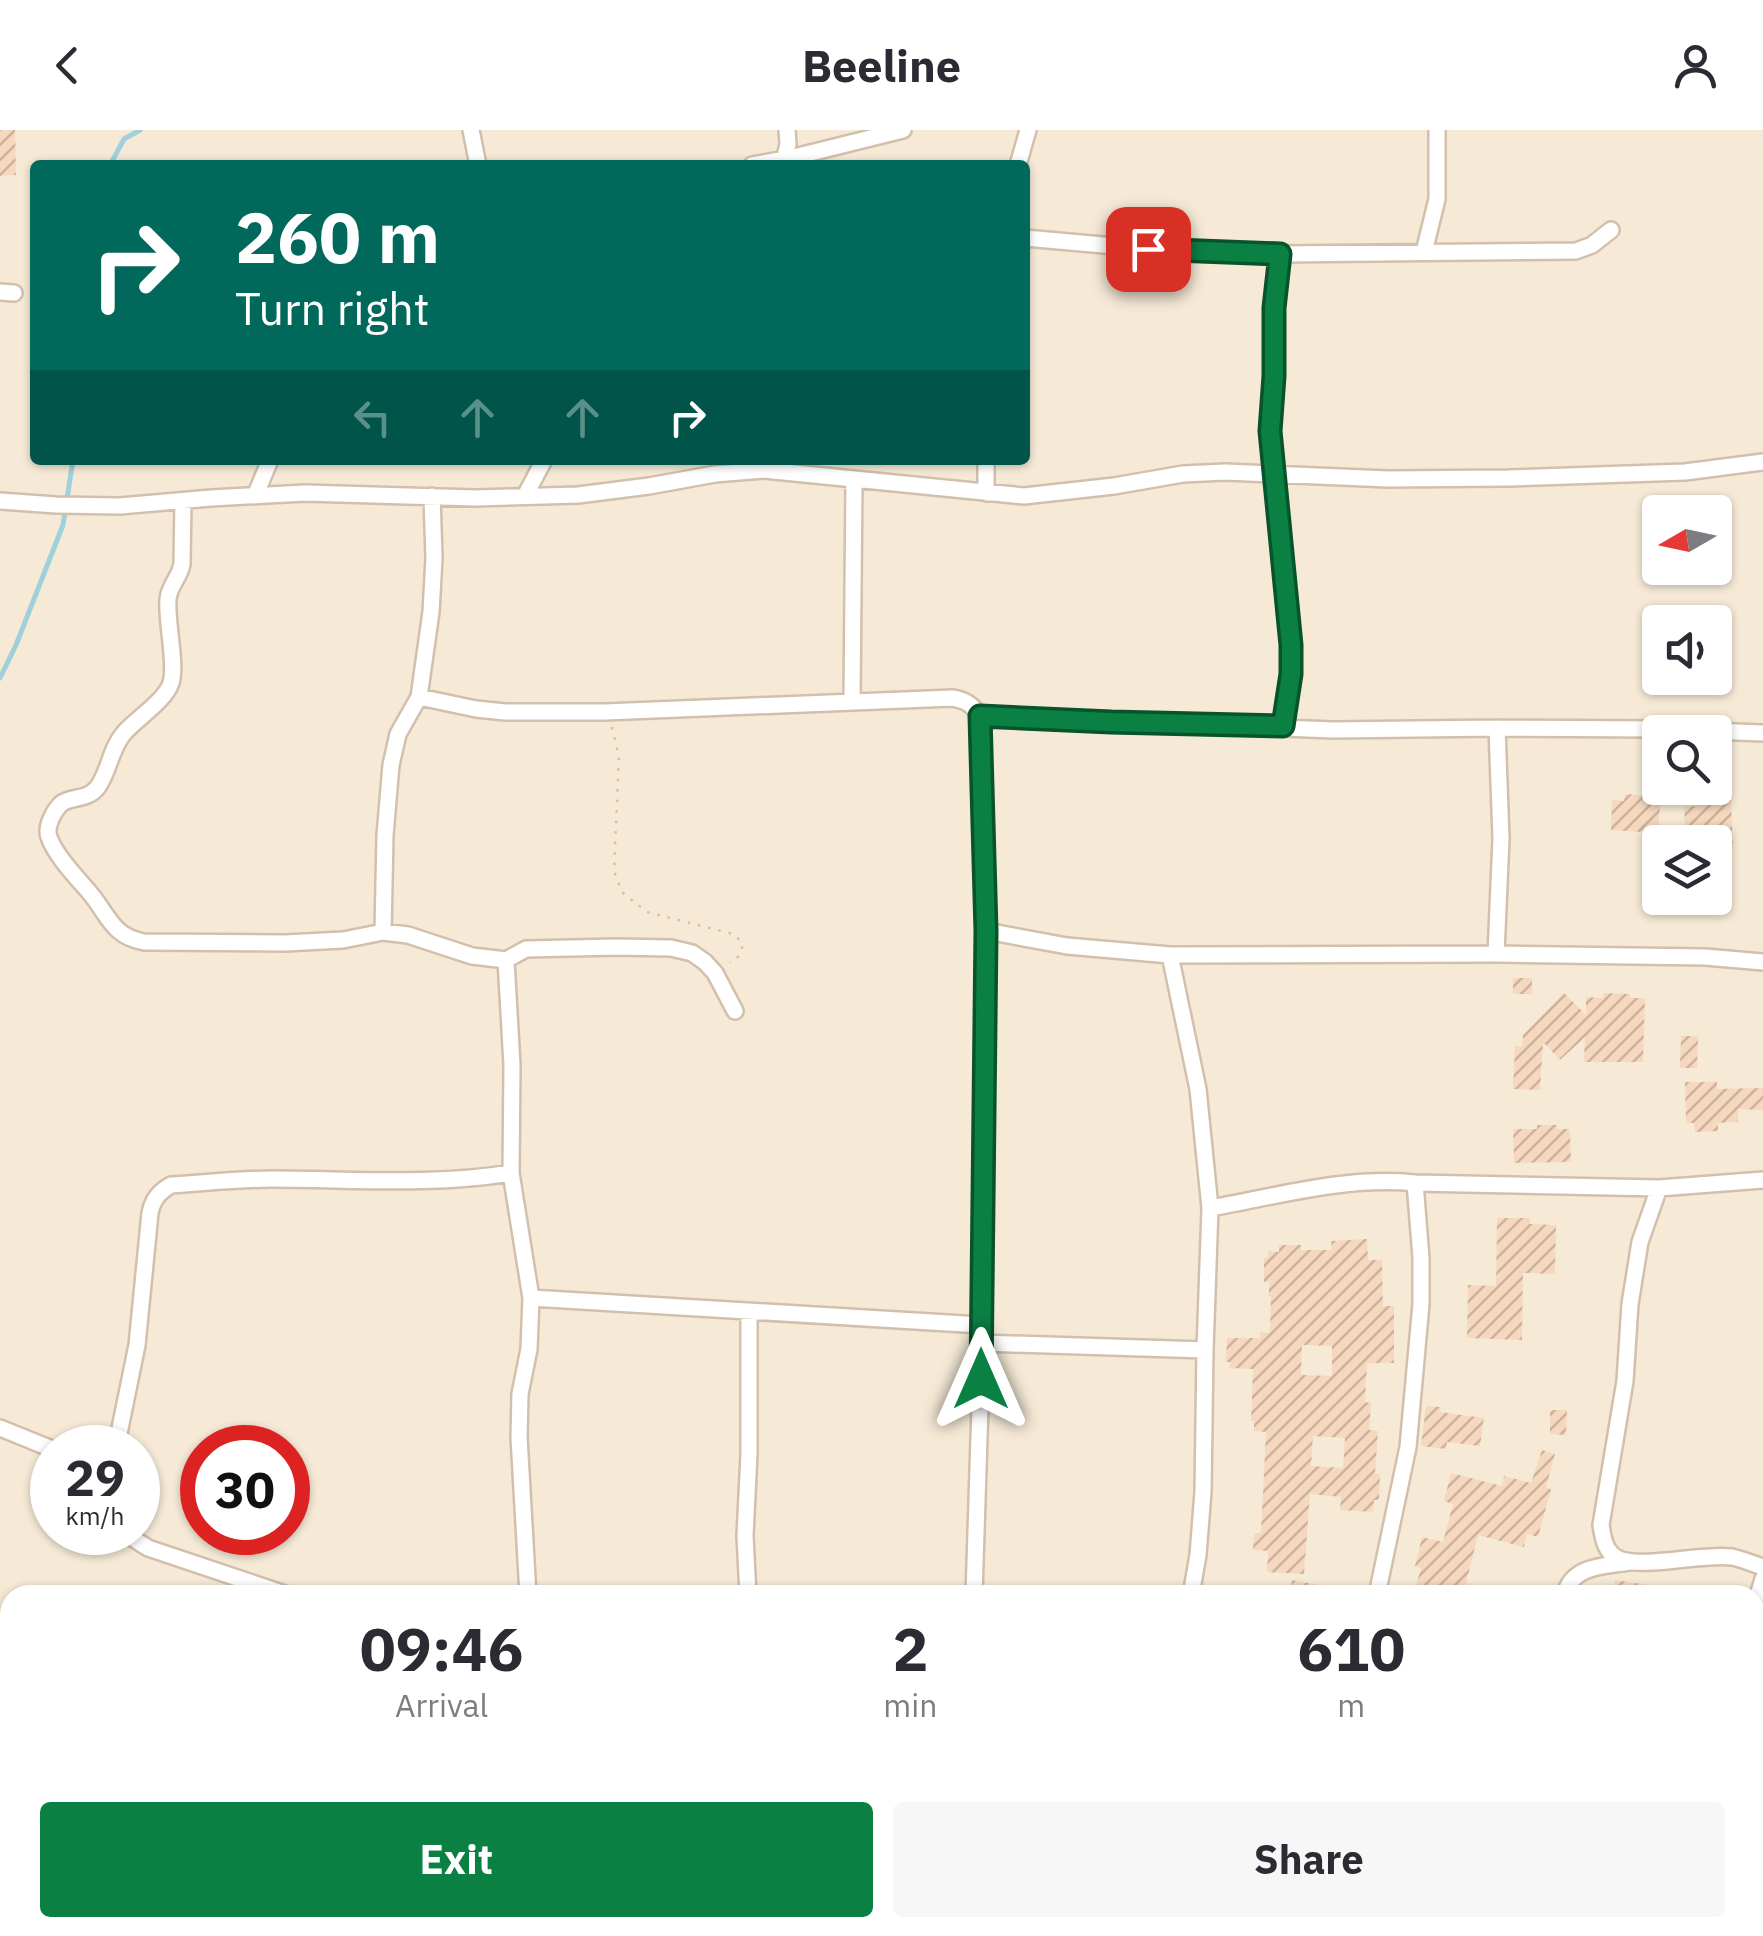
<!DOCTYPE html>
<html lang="en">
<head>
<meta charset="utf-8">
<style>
	body { margin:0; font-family:"IBM Plex Sans",sans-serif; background:#f7f7f7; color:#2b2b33; height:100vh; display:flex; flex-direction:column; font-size:38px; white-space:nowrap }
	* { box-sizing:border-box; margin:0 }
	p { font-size:32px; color:#7c7c81 }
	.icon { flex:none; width:55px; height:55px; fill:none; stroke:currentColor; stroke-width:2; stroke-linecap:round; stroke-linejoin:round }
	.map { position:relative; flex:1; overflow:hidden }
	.panel { position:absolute; left:0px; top:1455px; width:1765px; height:352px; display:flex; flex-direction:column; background:#fff; border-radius:30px 30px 0 0; box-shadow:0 2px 8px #0004 }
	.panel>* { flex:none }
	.guide { position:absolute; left:30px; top:30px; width:1000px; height:305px; border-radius:10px; box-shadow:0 2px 8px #0004; background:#00695c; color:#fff; overflow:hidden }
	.needle { width:65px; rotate:261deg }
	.buttons { position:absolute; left:1642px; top:365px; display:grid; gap:20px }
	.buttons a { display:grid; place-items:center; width:90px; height:90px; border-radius:10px; background:#fff; box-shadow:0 2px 8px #0004; font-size:50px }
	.speed { position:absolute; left:30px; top:1295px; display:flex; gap:20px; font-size:50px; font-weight:700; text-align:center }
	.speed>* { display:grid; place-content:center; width:130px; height:130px; border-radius:50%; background:#fff; box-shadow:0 2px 8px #0004; line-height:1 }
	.speed small { font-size:25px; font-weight:400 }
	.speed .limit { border:15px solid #d22; background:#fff; color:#111 }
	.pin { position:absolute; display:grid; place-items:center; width:85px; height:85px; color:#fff; margin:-42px; border-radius:20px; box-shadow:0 5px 15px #0006 }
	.me { position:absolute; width:110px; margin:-55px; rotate:0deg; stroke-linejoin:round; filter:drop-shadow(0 0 8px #0008) }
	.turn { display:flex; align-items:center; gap:35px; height:210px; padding:0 40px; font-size:45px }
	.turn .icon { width:130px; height:130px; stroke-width:2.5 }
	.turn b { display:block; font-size:70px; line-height:85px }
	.lanes { display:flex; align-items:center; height:95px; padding:0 40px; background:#0003; justify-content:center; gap:50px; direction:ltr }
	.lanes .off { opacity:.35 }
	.eta { display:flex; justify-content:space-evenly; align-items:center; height:170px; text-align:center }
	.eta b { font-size:60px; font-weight:800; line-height:70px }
	.cta { display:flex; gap:20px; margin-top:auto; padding:20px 40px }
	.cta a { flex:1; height:115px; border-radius:10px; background:#0b8043; color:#fff; font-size:40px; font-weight:800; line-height:115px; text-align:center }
	.cta a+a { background:#f7f7f7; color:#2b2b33 }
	header { display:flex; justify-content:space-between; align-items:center; height:130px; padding:0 40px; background:#fff; font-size:45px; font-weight:800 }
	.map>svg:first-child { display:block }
</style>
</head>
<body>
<header><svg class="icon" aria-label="back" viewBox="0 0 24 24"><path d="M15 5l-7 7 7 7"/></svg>Beeline<svg class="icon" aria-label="person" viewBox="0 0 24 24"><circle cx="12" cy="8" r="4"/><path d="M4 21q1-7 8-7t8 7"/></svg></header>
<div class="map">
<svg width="1763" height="1806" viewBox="0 0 1763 1806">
	<defs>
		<pattern id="building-hatch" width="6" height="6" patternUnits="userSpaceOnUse" patternTransform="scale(2.5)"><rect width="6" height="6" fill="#f6d8bf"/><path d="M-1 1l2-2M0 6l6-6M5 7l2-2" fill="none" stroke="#ccb29d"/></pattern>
	</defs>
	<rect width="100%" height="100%" fill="#fef7ea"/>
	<path fill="#f6ead7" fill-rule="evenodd" d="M0,0H1763V1806H0ZM35,35H1025V330H35ZM1660,382H1715V438H1660ZM1660,492H1715V548H1660ZM1660,602H1715V658H1660ZM1660,712H1715V768H1660ZM52,1318H138V1402H52ZM202,1318H288V1402H202ZM10,1465H1755V1798H10Z"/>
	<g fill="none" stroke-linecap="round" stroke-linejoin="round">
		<path stroke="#a1d0dd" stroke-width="5" d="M110,35L124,9L140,0
			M0,548L16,515L63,395L73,330"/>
	</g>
	<path fill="url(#building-hatch)" fill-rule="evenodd" d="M0,0H15L16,45L0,46Z
		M1625,664L1654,666V673H1660L1658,703L1611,700L1612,670L1624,671Z
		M1717,666V670H1731L1733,719L1715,720V712H1686L1684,677L1696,676L1695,667Z
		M1513,848H1532V864H1513Z
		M1564,863L1586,885V867L1603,868V863L1630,864V868H1645L1643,932H1584L1585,907L1560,930L1543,912L1540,960L1513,959L1515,916L1522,917L1523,905Z
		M1681,906H1698L1697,938H1680Z
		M1685,952H1717V959L1763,958V980L1738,979V992L1718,993V1001L1695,1002L1694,993H1686Z
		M1537,995H1557V999H1570L1571,1032L1514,1033L1513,999H1537Z
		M1497,1088H1530V1094L1556,1095L1555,1144L1523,1143L1522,1210L1467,1208L1468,1155L1496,1156Z
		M1367,1109L1368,1130H1382L1383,1176H1394V1233H1367L1365,1272L1371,1273L1369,1300L1378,1301L1375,1344H1380L1379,1370H1374L1373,1382L1340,1380L1341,1367L1310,1364L1304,1444L1267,1442L1268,1421L1253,1420L1254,1403H1261L1266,1302L1254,1301V1291H1251L1253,1239L1229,1238L1230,1232H1226L1227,1208H1260V1202L1270,1203L1271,1166H1269V1152H1264V1128L1268,1127V1121L1279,1122V1115H1301V1120H1332L1331,1111ZM1302,1215L1332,1216V1246L1301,1245ZM1313,1306L1345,1308L1343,1338L1311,1336Z
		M1426,1276L1441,1277L1440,1282L1484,1288L1480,1316L1447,1312L1446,1319L1421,1316Z
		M1550,1280H1567L1566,1305L1550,1304Z
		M1542,1320L1555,1324L1546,1357L1551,1359L1538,1407L1527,1404L1524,1417L1478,1405L1463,1465L1416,1456L1421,1438L1415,1436L1422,1407L1443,1412L1453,1374L1444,1371L1451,1343L1502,1356L1504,1346L1531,1353Z
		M1292,1450L1334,1458V1465H1290Z
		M1615,1450L1661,1457V1465H1613Z"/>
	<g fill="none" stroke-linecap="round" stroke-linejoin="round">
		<defs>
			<path id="street" d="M471,0L478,35
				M752,35L786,29L903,0
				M783,35L788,14L787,0
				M1018,35L1028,0
				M1025,108L1148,119L1280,124
				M1424,122L1437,69V0
				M0,162L14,163
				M986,363V330
				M255,366L270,330
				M525,366L544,330
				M0,371L56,375L120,376L211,368L305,363L475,368L578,365L649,356L715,344L764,340L1024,366L1114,356L1183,344L1225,342L1388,349L1508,348L1685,342L1763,332
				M183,372L182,434C180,447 169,456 168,469C166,492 177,534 171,553C165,571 136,589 124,603C110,619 109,643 97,658C87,670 73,666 62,673C54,680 45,697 49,707C55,725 77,748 90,763C109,786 112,806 144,812L285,813L343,810L383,802L408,805L472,826L506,830L526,819L616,817L671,818L692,823L705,832L715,843L735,881
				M419,567L476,579L505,582H605L952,568C965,570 972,574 980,586L986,801L982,1213L974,1465
				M852,572L854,350
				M980,586L1333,600L1497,598L1658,599L1763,603
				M1283,596L1291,544V515L1270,301L1274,246L1275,178L1280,124L1576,121L1592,115L1611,100
				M986,801L1067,816L1170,825L1496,824L1705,827L1763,832
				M383,802L385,705L391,635L398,604L419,567L431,482L434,428L432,366
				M1496,824L1501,708L1497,598
				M1170,825L1198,959L1210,1078L1205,1220L1203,1362L1198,1425L1191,1465
				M506,830L512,935L511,1043L531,1168L529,1219L520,1264L519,1307L528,1465
				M1415,1053L1659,1058L1763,1050
				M1659,1058L1640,1112L1630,1174L1625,1251L1601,1395C1603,1408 1605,1423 1619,1429C1644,1439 1703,1423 1732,1427C1742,1429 1753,1434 1763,1437
				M1210,1078C1278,1066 1347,1046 1415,1053L1421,1128V1174L1408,1317L1377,1465
				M531,1168L981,1195
				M982,1213L1205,1220
				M0,1298L52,1319
				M116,1318L137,1215L150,1083C153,1069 159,1062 171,1055C204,1053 238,1049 272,1049C352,1049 432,1056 511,1043
				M123,1402L148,1418L288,1465
				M748,1465L745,1406L749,1324V1181
				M1565,1465C1571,1435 1605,1436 1630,1432
				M1755,1475L1763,1449
				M0,1626L10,1629
				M499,1798V1806
				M754,1798V1806
				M1399,1798L1408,1806
				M1724,1798L1763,1806
				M964,1806V1798
				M1165,1806V1798
				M1493,1806L1495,1798
				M1691,1806L1694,1798"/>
		</defs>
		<use href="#street" stroke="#d2c0ad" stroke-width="20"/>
		<path stroke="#dcbca1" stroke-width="2.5" stroke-dasharray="2.5 8" stroke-linecap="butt" d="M612,597L619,627L614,741L622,762L647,782L733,804L742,812C743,823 739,827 730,833"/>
		<use href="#street" stroke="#fff" stroke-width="15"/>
	</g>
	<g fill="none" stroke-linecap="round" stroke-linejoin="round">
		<defs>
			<path id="route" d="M981,1249L986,801L980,586L1111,592L1283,596L1291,544V515L1270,301L1274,246V178L1280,124L1148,119"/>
		</defs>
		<use href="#route" stroke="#07532c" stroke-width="25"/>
		<use href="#route" stroke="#0b8043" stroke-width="18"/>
	</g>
</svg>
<div class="buttons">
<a><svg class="needle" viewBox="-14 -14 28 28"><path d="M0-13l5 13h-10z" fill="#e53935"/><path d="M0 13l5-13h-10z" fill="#7c7c81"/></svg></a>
<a><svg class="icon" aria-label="sound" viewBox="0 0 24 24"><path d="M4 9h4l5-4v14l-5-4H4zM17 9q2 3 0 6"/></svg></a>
<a><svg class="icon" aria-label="search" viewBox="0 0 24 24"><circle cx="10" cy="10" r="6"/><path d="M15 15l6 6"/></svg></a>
<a><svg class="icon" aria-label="layers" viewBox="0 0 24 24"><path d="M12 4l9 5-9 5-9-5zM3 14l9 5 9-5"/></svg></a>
</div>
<div class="speed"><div>29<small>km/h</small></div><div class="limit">30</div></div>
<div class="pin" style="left:1148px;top:119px;background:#d93025"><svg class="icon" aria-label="arrive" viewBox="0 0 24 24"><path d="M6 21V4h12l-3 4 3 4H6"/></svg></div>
<svg class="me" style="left:981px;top:1249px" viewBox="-20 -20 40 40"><path d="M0-17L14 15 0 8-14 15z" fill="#0b8043" stroke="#fff" stroke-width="4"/></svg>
<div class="guide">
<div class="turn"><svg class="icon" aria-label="right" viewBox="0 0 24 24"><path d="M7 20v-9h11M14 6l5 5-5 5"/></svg><div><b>260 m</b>Turn right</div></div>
<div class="lanes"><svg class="icon off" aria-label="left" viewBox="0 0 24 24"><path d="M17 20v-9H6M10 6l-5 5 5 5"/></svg><svg class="icon off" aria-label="ahead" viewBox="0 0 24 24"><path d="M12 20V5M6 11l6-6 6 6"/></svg><svg class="icon off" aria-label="ahead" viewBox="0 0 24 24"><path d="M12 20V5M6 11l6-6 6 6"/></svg><svg class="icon" aria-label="right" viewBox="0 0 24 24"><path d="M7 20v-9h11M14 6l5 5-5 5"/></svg></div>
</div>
<section class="panel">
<div class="eta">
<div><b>09:46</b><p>Arrival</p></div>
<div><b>2</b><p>min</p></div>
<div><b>610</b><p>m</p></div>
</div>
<div class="cta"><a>Exit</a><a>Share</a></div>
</section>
</div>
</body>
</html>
